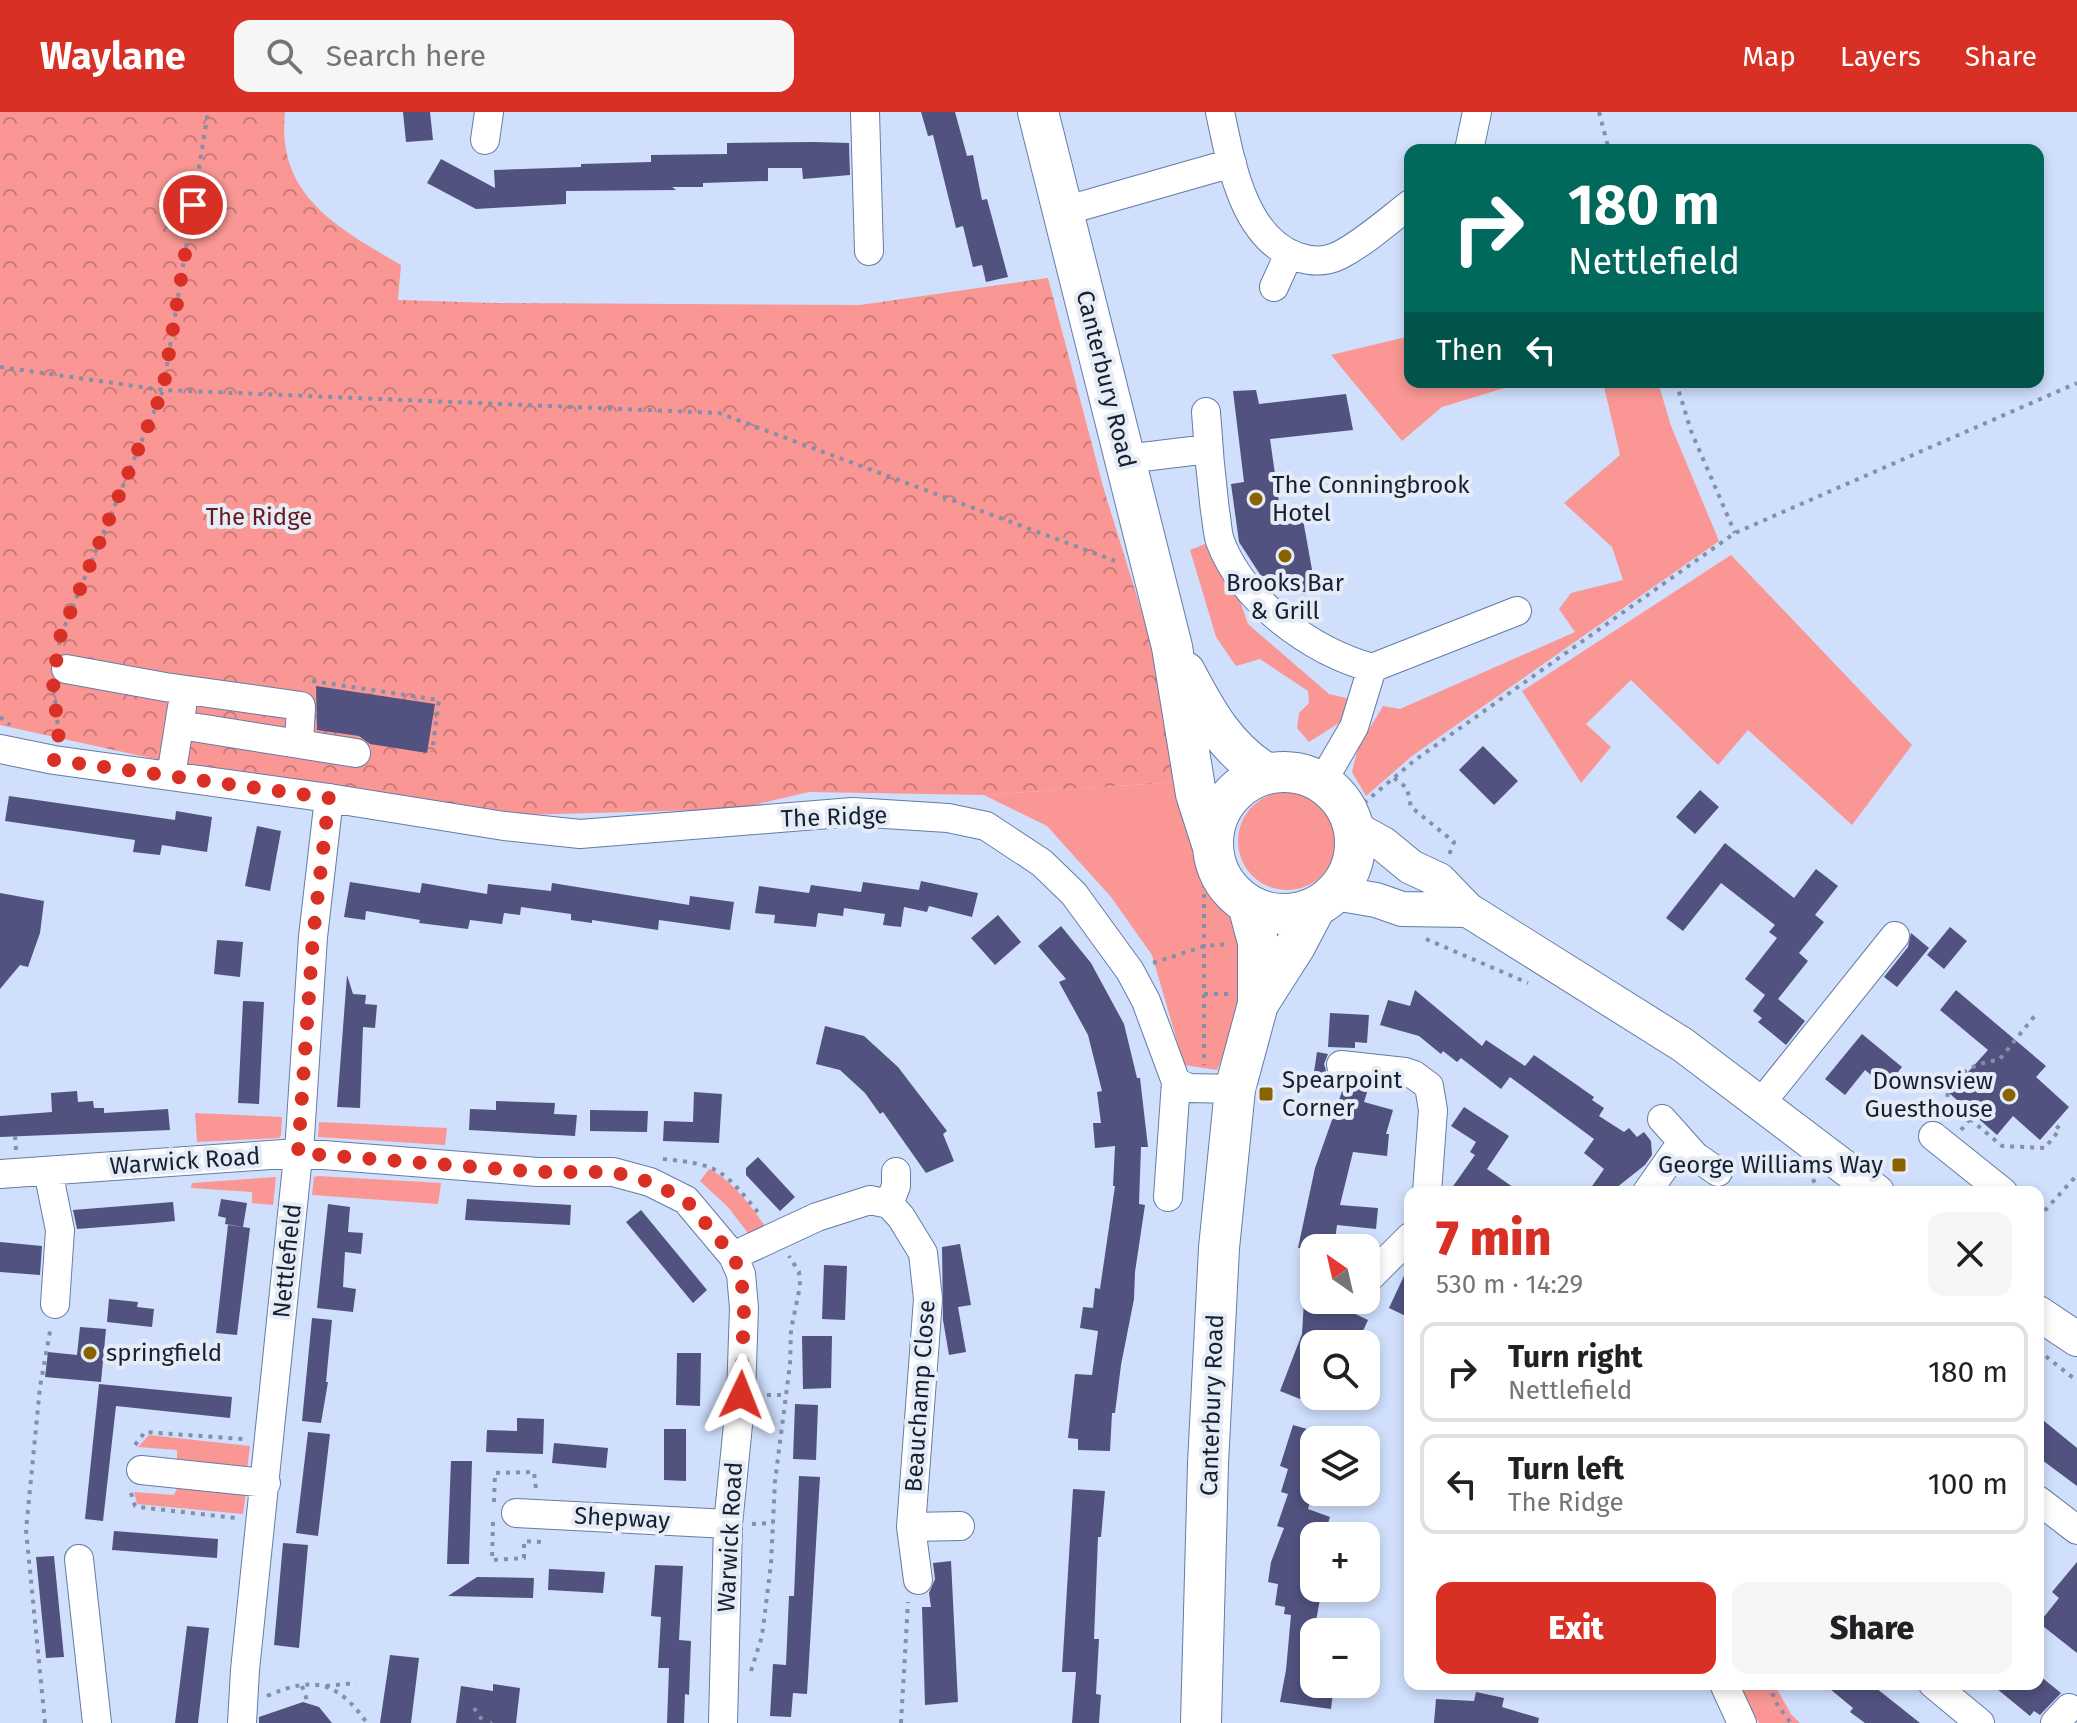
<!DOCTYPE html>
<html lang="en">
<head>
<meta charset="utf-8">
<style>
	body { margin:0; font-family:"Fira Sans",sans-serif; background:#f6f6f6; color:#202124; height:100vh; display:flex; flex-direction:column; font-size:30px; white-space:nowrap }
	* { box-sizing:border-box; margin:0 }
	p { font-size:26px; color:#757577 }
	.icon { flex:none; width:44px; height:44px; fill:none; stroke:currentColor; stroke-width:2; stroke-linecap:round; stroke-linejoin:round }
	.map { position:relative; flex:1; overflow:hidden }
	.details { position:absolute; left:1404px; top:1074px; width:640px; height:504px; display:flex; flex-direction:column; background:#fff; border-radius:16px; box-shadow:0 4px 12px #0003 }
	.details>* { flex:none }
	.banner { position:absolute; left:1404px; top:32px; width:640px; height:244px; border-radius:16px; box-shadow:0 4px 12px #0003; background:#00695c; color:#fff; overflow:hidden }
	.needle { width:52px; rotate:326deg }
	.tools { position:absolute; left:1300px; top:1122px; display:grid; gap:16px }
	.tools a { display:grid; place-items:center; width:80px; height:80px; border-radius:16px; background:#fff; box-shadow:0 4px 12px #0003; font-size:40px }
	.pin { position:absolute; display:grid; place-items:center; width:68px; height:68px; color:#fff; margin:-34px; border:4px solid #fff; border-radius:50%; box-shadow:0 2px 8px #0007 }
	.me { position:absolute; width:88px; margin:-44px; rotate:2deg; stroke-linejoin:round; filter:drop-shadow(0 0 6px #0008) }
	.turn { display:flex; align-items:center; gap:28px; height:168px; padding:0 32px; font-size:36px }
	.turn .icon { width:104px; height:104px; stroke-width:2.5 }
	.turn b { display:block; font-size:56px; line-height:68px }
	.then { display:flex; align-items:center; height:76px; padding:0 32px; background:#0003; gap:16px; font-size:30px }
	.round { display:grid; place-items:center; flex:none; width:84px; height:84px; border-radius:16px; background:#f6f6f6 }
	.head { display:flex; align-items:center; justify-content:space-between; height:136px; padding:0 32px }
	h1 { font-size:48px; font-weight:800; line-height:60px; color:#d93025 }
	.cta { display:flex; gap:16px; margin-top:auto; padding:16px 32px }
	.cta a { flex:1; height:92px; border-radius:16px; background:#d93025; color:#fff; font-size:32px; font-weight:800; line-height:92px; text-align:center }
	.cta a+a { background:#f6f6f6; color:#202124 }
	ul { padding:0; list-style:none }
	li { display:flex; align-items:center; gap:24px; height:100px; margin:0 16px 12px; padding:0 16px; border:4px solid #e0e0e0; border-radius:16px }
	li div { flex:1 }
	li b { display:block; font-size:30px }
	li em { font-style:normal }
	header { display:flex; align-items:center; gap:48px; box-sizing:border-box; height:112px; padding:0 40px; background:#d93025; color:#fff }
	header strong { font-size:38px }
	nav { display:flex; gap:44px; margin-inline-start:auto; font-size:28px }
	.search { width:560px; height:72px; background:#f6f6f6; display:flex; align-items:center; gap:20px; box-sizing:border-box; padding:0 28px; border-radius:16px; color:#757577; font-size:30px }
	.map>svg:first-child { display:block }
</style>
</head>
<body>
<header>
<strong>Waylane</strong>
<div class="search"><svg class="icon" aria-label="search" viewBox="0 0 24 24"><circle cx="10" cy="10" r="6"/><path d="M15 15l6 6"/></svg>Search here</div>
<nav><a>Map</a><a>Layers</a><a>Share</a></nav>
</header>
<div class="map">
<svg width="2077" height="1611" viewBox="0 0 2077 1611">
	<defs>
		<pattern id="park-crowns" width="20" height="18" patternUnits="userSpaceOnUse" patternTransform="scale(2)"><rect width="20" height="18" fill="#fa9794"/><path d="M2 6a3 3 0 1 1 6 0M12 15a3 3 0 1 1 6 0" fill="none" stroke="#c97b79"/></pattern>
	</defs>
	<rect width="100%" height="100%" fill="#cfdffc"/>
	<path fill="#fa9794" d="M1410,224V270H1524L1442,295L1402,329L1331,243Z
		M1603,270H1658L1671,314L1719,429L1412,644L1366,684L1352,660L1358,636L1383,594L1400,597L1575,520L1559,497L1571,481L1623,468L1612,435L1564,391L1620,343Z
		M1215,428L1228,455L1248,512L1329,582L1350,587L1342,609L1309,630L1297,616L1299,601L1309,591L1308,579L1260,547L1236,554L1216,525L1190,438Z
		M1731,443L1912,633L1852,713L1748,618L1718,653L1631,568L1586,612L1611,635L1581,671L1522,579Z
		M1177,670L1213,773L1247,817L1244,894L1217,958L1184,953L1152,843L1111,785L1047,714L984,683Z
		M1238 729a49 49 0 1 1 98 0a49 49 0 1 1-98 0Z
		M195,1001L282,1005L281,1023L279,1026L197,1030Z
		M319,1010L447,1016L445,1033L318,1025Z
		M709,1057C732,1068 753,1096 767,1117L751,1125L728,1095L700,1069Z
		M318,1064L441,1071L438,1092L312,1083L314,1065Z
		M276,1065L273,1093L252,1091V1080L191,1076L192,1071Z
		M149,1323L250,1334L247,1357L177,1349V1338L138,1335Z
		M179,1372L246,1380L243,1402L137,1392L134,1380L174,1383Z
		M1738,1572H1774L1791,1602L1800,1611H1759Z"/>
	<path fill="url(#park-crowns)" d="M0,0H285C276,84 338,116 401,153L398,188L495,191L860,193L1048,166L1104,378L1156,546L1177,670L984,683L809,680L736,697L521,703L305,680L0,613Z"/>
	<path fill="#51527f" d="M403,0H430L433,28L406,30Z
		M921,0H955L967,44L973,43L982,88L987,87L1008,165L986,170L982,153L973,155L963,114L956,116L933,23L928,24Z
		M814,30L849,31L850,63L803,67L802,56H768V69L703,71V75H672L676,78L566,79V92L476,97L427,71L441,47L495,76L494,58L581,55V52L651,50V43L727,42V31Z
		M1256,278L1259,292L1346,282L1353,318L1270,327L1281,404L1302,402L1316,480H1286L1284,464H1261L1239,430L1231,372L1244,370L1233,279Z
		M316,574L435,592L427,641L370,632L359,624L317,618Z
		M1483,634L1518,669L1494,693L1459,658Z
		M1700,678L1719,695L1695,722L1676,705Z
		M9,684L175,708L176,699L212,705L207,740L162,733L160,743L133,740L135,728L5,709Z
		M257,714L281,719L270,779L245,774Z
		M1725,731L1794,786L1816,757L1838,774L1815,803L1824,810L1799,841L1808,849L1778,887L1805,909L1786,933L1758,910L1762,906L1753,899L1765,883L1745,867L1777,826L1769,820L1775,813L1721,771L1683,819L1666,806Z
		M921,769L978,781L972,805L929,794L927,800L904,795L901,815L883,813L885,802L844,796L843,804L818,801L816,815L774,811L775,803L755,801L759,774L809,781L811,773L861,780L863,770L919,778Z
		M350,770L420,781L422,771L487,782L488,772L551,779L552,771L689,793L690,784L734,790L730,818L659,808L658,818L592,808V811L571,808V802L521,795L520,803L504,801L502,812L470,808L468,817L419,811L420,808L366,799L365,808L344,805Z
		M0,781L44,789L40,821L28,855L20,853L0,877Z
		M998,803L1021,830L995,853L971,826Z
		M1061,814L1091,851L1124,912L1137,966H1140L1148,1035H1141L1139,1092L1145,1093L1135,1160L1134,1187L1121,1253L1115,1301H1112L1110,1339L1078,1338V1327L1068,1326L1075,1262L1092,1263L1098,1219L1080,1216L1083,1195L1093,1196L1095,1176L1100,1177L1115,1074H1113L1115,1034L1095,1036L1093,1011H1101L1097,980L1102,979L1088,923L1059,870L1066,867L1038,834Z
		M1950,815L1967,829L1944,857L1927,843Z
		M1911,821L1929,836L1897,875L1884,865L1908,835Z
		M217,828L243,830L240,865L214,862Z
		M347,863L353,882L366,883L365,892L377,893L375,916L363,915L360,996L337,995Z
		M1415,878L1482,934L1486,928L1525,954L1534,943L1594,985L1592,988L1604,996L1599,1004L1624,1020L1629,1016L1637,1025L1644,1020L1651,1029L1652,1043L1645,1053L1611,1080H1588L1604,1057L1584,1041L1594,1027L1510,965L1501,977L1461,946L1457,950L1443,939L1441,942L1419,924L1380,913L1388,888L1410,894Z
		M1956,878L2046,954L2036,965L2069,995L2040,1028L2013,1004L1997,1023L1949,981L1988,938L1940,898Z
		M243,889L264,890L259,992L238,991Z
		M1330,901L1369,903L1367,931L1355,930V936L1328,935Z
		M825,914L864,924L898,955L947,1019L943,1022L954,1049L926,1061L883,1000L880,1002L865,981L840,958L816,952Z
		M1862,922L1902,955L1886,975L1865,958L1845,983L1825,967Z
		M1317,940L1328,942L1324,952L1327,962L1314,960Z
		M1345,971L1368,977L1364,990L1393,998L1386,1022H1389L1387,1044L1353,1040L1340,1093L1378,1096L1376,1117L1337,1113L1334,1136H1298L1315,1056Z
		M77,979L78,990L93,989L94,996H104V1001L168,997L170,1018L0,1025V1004L52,1000L51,981Z
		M694,980L722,982L719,1031L663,1029L664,1009L693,1010Z
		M496,989L555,991L554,1002L577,1003L575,1024L469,1018L470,997L496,998Z
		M1464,995L1509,1024L1487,1057L1520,1080H1449L1475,1043L1470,1040L1476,1030L1451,1014Z
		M590,998L648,999L647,1020L590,1019Z
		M758,1045L795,1085L780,1099L746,1063V1056Z
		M221,1087L247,1091L243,1115L225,1112L226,1106L218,1104Z
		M467,1087L571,1093L570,1113L465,1108Z
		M173,1090L175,1109L155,1111L77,1117L73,1098Z
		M328,1092L350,1095L348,1120L363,1121L361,1142L345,1140L343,1175L356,1177L353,1200L317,1196Z
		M641,1098L707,1178L693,1191L626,1110Z
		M228,1113L250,1116L237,1223L216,1221Z
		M0,1130L42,1134L40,1163L0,1160Z
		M960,1132L971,1193L958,1195L966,1240L949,1243L943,1208L942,1135Z
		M1410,1151V1206L1389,1196Z
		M824,1153L847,1154L845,1208L822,1207Z
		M109,1187L138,1190L137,1195L154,1197L152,1215L107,1210Z
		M1304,1188H1336V1193L1368,1208L1357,1232H1314V1252L1300,1287L1280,1279L1302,1222Z
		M312,1206L332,1208L326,1270H328L321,1311L302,1309Z
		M80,1215L106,1217L101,1270L45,1265L48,1240L77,1243Z
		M802,1224H832L831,1276L803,1277Z
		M677,1241H701L700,1294L676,1293Z
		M99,1272L232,1285L230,1306L116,1294L103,1409L85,1407Z
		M795,1292L818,1293L816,1348L793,1347Z
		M2038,1304L2077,1336V1374L2038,1345Z
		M517,1306L544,1307L543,1342L486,1340L487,1318L517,1319Z
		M1293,1313L1314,1319V1345L1306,1373L1314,1375L1308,1397L1330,1405L1324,1424H1314V1476H1322L1314,1520V1572H1334L1331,1597L1280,1590L1286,1558L1291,1503L1284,1502L1285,1495L1275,1493L1278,1472L1268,1470L1271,1450L1284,1416L1277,1414L1288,1382L1281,1380L1288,1357L1280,1354Z
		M664,1317H686V1369L664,1368Z
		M308,1320L330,1322L318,1424L296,1421Z
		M554,1331L608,1336L606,1356L552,1351Z
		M451,1349H472L469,1452H447Z
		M799,1364L820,1365L807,1582L793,1581L791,1605L770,1604L773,1552L786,1553L789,1484H794Z
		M1073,1377L1105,1379L1101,1425H1098L1094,1527H1099L1096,1582L1101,1583L1099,1611H1072L1076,1560H1062Z
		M114,1419L218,1427L217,1446L112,1438Z
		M283,1431L308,1433L299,1536L274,1533Z
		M54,1444L64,1545L46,1546L36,1445Z
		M951,1449L958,1590L925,1593L922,1495H931L929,1481L935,1467L933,1451Z
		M2077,1450V1541L2039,1511L2059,1486L2052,1480Z
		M655,1453L683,1454L679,1528L691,1529L689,1583L685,1582L684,1611H667L669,1556H658L661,1505L651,1504Z
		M549,1457L605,1460L603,1481L548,1478Z
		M477,1465L534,1466L533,1486L448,1484Z
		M187,1514L209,1516L198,1611H175Z
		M390,1543L419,1546L411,1611H380Z
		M2040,1564L2061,1581L2040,1603L2034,1599L2030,1604L1991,1572H2038Z
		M493,1572L520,1576L516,1611H456L461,1574L493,1579Z
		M1824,1572H1871L1920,1611H1865L1850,1600L1853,1596Z
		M1476,1580L1504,1586L1502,1595L1539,1606L1538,1611H1434L1436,1587L1474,1589Z
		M303,1590L319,1595L332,1611H259V1605Z"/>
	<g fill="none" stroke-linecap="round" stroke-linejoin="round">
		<defs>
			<path id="minor" d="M865,0L869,139
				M1220,0C1231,51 1243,126 1298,145C1312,150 1326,150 1340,143C1365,130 1388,109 1410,92
				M485,28L489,0
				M1469,38L1477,0
				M1064,99L1232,51
				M1274,175L1289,142
				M1206,300C1208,333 1211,366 1215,399C1217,408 1217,420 1220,429C1243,490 1311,539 1372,556
				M1126,347L1208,337
				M66,557L165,575L301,594L299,632L180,613
				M299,632L356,641
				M0,637L54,648L329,686L504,714L580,722L853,700L948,706L986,714L1042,751L1074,782L1130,859L1146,889L1176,970L1189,976L1235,977
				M171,664L182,595
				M1322,670L1354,615L1372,556L1517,499
				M1341,953L1405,960L1414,963L1429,974L1433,998L1427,1080
				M1761,991L1895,824
				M1662,1007L1695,1044L1718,1060
				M1933,1024L2003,1080
				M48,1059L60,1118L55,1192
				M0,1062L298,1041L538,1060H613L650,1070L686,1088L733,1144L741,1162L744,1196L741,1283L728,1412L723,1611
				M1647,1080L1682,1030
				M1168,1085L1176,970
				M889,1092L896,1074V1060
				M733,1144L817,1105L870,1088L889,1092L901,1105L923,1141L928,1187L911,1415L918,1468
				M1369,1166L1410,1125
				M141,1358L266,1371
				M2038,1388L2077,1418
				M516,1401L728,1412
				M911,1415L960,1414
				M79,1447L97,1611
				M1724,1572L1742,1611
				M1933,1572L1980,1611
				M242,1611L245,1558L300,1025L313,825L329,686
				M2055,1611L2069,1596"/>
			<path id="major" d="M1354,716L1383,732L1411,755L1439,768L1468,798L1683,933L1877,1080
				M1335,781L1376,788L1402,797L1468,798
				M2038,1201L2077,1227"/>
			<path id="highway" d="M1038,0L1172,535L1196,682L1212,732
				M1185,560C1206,600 1226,637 1266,661
				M1213 731a71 71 0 1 1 142 0a71 71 0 1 1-142 0Z
				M1258,892L1295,834L1315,796
				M1201,1611L1208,1352L1219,1136L1235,977L1258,892V830L1248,793"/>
		</defs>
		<use href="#minor" stroke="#647ca7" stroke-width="30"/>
		<use href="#major" stroke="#647ca7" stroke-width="36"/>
		<use href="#highway" stroke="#647ca7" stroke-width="42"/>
		<path stroke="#8390a9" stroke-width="4" stroke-dasharray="4 6" stroke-linecap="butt" d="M1599,0L1609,38
			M0,255L163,278L719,301L1118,450
			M1676,270L1691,319L1735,421
			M59,533L60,525L163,278L208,0
			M312,569L439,588L432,640
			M54,578L59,625
			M0,605L10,613
			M1394,666L1407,676L1411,695L1454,730L1449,743
			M1364,691L1415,648L1735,421L2077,271
			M1204,762V953
			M1426,827L1528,871
			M1153,851L1205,834L1229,832
			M1204,882H1230
			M1946,1005C1947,996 1946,985 1949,978C1958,959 1979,950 1999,948L2037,901
			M1970,1007L2002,1034L2045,1036L2060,1017L2054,1012
			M1961,1018L1974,1002
			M15,1024L16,1038
			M663,1047C721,1052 725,1060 761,1104
			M1813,1067L1818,1080
			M2038,1106L2077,1063
			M2038,1238L2077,1269
			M767,1283H785
			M135,1333L145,1320L243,1327
			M131,1381L135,1394L138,1395L236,1406
			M494,1390L495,1361L534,1360L536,1377
			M493,1410L492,1448L524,1446V1429L541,1430
			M752,1412L773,1411
			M751,1559L762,1524L771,1452L775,1369L790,1252L791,1218L800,1174L799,1160L789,1144
			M1768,1572L1778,1594L1791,1611
			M302,1574L308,1591
			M326,1574L356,1571
			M267,1584C314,1563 338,1570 367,1611
			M474,1596L484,1611
			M45,1611L26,1418L40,1275L51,1214
			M491,1611L492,1610
			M901,1611L908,1490"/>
		<use href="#minor" stroke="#fff" stroke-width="28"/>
		<use href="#major" stroke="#fff" stroke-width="34"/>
		<use href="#highway" stroke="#fff" stroke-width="40"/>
	</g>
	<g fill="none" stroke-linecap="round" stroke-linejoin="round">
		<path stroke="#d93025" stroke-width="14" stroke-dasharray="0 25.2" d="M193,93L163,278L60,525L53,570L59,629L54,648L329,686L313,825L298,1041L538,1060H613L650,1070L686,1088L733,1144L741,1162L744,1196L741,1283"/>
	</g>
	<g fill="#896300" stroke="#e6ecf6" stroke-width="3">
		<circle cx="1256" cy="387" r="8"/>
		<circle cx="1285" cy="444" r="8"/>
		<rect x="1258" y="974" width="16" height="16" rx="4"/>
		<circle cx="2009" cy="983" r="8"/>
		<rect x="1891" y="1045" width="16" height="16" rx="4"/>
		<circle cx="90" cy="1241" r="8"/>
	</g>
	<g text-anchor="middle" stroke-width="8" stroke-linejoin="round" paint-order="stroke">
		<g font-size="24" fill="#172032" stroke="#e6ecf6">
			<text transform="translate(1106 267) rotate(76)" y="8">Canterbury Road</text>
			<text transform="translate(834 705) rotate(-2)" y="8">The Ridge</text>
			<text transform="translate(185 1049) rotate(-4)" y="8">Warwick Road</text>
			<text transform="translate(287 1149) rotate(-84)" y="8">Nettlefield</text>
			<text transform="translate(920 1284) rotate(-86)" y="8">Beauchamp Close</text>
			<text transform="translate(1212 1293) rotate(-88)" y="8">Canterbury Road</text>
			<text transform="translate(622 1406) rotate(3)" y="8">Shepway</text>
			<text transform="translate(730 1425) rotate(-87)" y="8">Warwick Road</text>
		</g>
		<g font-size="24" fill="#172032" stroke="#e6ecf6" text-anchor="start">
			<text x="1272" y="381">The Conningbrook<tspan x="1272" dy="28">Hotel</tspan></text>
			<text x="1285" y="479" text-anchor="middle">Brooks Bar<tspan x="1285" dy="28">&amp; Grill</tspan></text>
			<text x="1282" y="976">Spearpoint<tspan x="1282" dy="28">Corner</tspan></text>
			<text x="1993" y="977" text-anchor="end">Downsview<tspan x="1993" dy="28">Guesthouse</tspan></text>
			<text x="1883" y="1061" text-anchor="end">George Williams Way</text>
			<text x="106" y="1249">springfield</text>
		</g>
		<g font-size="24" fill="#661a1e" stroke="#e6ecf6">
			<text x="259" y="413">The Ridge</text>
		</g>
	</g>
</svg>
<div class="tools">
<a><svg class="needle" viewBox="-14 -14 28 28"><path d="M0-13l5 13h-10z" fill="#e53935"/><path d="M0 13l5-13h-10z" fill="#757577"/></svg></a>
<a><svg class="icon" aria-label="search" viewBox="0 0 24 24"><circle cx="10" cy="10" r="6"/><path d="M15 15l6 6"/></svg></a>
<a><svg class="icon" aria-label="layers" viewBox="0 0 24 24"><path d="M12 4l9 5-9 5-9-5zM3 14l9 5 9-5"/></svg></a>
<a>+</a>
<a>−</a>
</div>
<div class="pin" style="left:193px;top:93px;background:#d93025"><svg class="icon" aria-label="arrive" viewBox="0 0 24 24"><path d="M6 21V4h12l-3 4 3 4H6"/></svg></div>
<svg class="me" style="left:741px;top:1283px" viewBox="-20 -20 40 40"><path d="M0-17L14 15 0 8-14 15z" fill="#d93025" stroke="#fff" stroke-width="4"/></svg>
<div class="banner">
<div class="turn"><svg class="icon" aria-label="right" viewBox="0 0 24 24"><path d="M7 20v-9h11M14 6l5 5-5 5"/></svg><div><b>180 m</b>Nettlefield</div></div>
<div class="then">Then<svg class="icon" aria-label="left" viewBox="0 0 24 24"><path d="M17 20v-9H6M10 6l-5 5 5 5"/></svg></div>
</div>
<section class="details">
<div class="head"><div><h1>7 min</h1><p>530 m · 14:29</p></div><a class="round"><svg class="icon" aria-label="close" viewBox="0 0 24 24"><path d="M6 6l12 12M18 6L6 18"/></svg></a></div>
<ul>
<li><svg class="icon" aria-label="right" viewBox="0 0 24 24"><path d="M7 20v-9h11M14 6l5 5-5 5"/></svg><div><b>Turn right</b><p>Nettlefield</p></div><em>180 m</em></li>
<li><svg class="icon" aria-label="left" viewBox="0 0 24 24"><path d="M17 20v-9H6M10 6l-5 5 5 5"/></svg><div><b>Turn left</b><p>The Ridge</p></div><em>100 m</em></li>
</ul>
<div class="cta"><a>Exit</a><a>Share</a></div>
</section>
</div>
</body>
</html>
